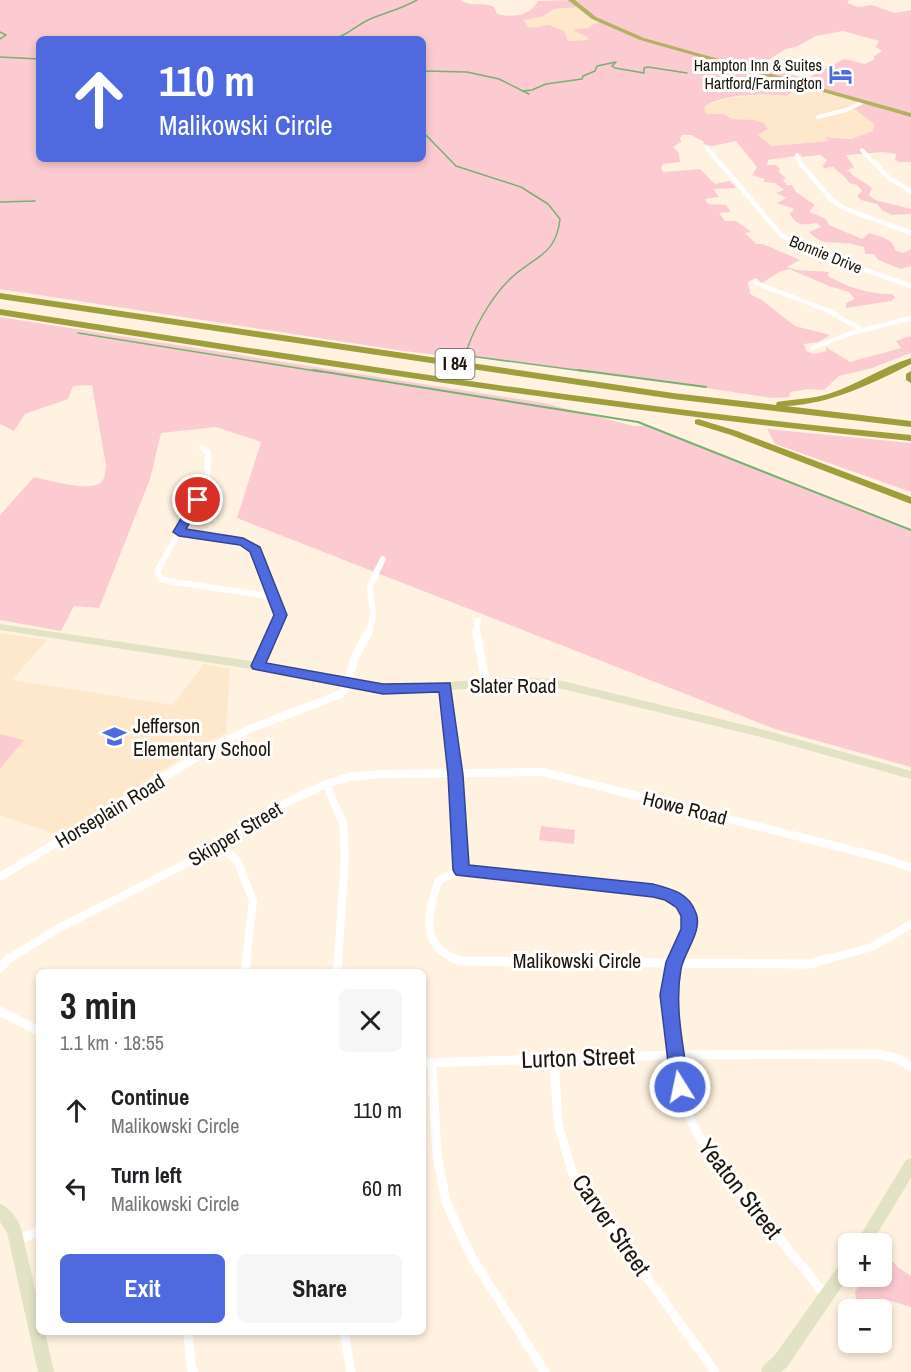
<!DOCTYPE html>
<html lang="en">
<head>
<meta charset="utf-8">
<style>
	body { margin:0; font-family:"Archivo Narrow",sans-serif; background:#f6f6f6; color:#202124; height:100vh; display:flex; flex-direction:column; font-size:22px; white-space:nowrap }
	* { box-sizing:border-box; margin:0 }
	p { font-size:20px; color:#757577 }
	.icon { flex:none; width:33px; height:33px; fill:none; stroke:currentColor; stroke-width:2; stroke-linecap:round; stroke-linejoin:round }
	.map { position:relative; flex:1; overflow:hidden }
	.details { position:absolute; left:36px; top:969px; width:390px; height:366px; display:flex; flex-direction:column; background:#fff; border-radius:9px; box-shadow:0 3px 9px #0003 }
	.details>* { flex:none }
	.banner { position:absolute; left:36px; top:36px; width:390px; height:126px; border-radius:9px; box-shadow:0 3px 9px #0003; background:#4e6ade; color:#fff; overflow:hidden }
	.fabs { position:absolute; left:838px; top:1233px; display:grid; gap:12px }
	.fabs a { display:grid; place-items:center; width:54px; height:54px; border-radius:9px; background:#fff; box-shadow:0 3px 9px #0003; font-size:30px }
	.pin { position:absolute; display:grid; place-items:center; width:51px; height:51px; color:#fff; margin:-26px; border:3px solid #fff; border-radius:50%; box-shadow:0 2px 6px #0007 }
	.me { position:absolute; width:66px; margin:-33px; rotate:350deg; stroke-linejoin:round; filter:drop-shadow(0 0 4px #0008) }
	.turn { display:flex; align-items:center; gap:21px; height:126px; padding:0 24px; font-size:27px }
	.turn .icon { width:78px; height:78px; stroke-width:2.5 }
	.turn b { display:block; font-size:42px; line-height:51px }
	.round { display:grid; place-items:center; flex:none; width:63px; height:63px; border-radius:9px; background:#f6f6f6 }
	.summary { display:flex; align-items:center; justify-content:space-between; height:102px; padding:0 24px }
	h1 { font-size:36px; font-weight:700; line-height:45px }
	.action { display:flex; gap:12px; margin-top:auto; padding:12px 24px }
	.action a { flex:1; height:69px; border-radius:9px; background:#4e6ade; color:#fff; font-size:24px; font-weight:700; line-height:69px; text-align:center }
	.action a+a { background:#f6f6f6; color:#202124 }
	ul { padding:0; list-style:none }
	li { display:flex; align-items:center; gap:18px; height:78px; padding:0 24px }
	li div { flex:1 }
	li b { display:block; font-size:22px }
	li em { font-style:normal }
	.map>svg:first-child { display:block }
</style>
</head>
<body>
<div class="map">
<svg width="911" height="1372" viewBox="0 0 911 1372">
	<rect width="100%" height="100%" fill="#fff2e0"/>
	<path fill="#fde8cb" d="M578,7L601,22L580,34L587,37L588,40L568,41L549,25L529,28L522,20L541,17L556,9Z
		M812,87L863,102L853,108L874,124L873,131L856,138L826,137L828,141L772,146L724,114H706L704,107L709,104L731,98L764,94L787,96L796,89Z
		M0,633L47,640L12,680L173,705L204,664L230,669L226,733L196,749L60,835L0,815V769L24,740L0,734Z"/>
	<path fill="#fccbd1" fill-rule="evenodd" d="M0,0H460C473,8 482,1 494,7L497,14C513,18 530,16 538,1L571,0H849L847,3L858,7L872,5L895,13L911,10V162H899L895,160L896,154L883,152L846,155L854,167L848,170C855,179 864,181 872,188L869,195L875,200L911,209V214L892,215L882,210L877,204L861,200L857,196L862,191L857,185L849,183L846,178L833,167L824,168L823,165L827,160L820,155L801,157L802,155L768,160L767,165H776L780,169L779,172L786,178L783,180L786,185H792L796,192L815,205L809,212L826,219L829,225L862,239L869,233C882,237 892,238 896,251L904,253L911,249V266L901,269L878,260L874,254H865L864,247C858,246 851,243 844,243C830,242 821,245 809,232L821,227L817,223C804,225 797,227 790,214L794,209L777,203L786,198L776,193L784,190L775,183L763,182L765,179L752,175L757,167L736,141L713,146L703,144L704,142L691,135H682L680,138L681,142L673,147L679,153L680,162L663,164L661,168L663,172L700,169L715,184L730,181L736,188L713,189L719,197L705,199L708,204L726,205L731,212L719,213L725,221H736L751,232L745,233L756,244H763L800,260L787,267L796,270L829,272L828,276C849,288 869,294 892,294L895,297L892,301L846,308V303L855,299L849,292L829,286L789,269L779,272L762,283L756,278L748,282L750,294L762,300L795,326L830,335L818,342L804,344L806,351L814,354L826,351V347L850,362L901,348L896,341L911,336V353L872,368L839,376L824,390L809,389L790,392L789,397L772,398L661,381L462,355L451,357L397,350L0,289ZM578,7L600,22L592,25L589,28L572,30L587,37L588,40L568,41L564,31L549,25L529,28L523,20L541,17L555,9ZM843,31L879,41L876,47L882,51L873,57L875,59L865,64L844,59L806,79L760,65L786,49L796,47L816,36ZM39,39H423V159H39ZM812,87L862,102L853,108L874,124L873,131L851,139L825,137L828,141L772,146L758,135L768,129L764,123L754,120L732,119L724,114H706L704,107C722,94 764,93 787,96L796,89Z
		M0,317L544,403L634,426H648L911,531V767L775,729L237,518L261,442L216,427L161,433L150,479L99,608L74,606L61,631L0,620V515L34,477C49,480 88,492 100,483C105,480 105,472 106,466L92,385L73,386L68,399L25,414L14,431L0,424Z
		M767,429L911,443V492L775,444Z
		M0,734L24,740L0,769Z
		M541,826L575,830L574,844L539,840Z
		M882,1251L899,1268L911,1276V1307L884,1299L862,1303L856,1299L855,1292L864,1277L882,1276Z"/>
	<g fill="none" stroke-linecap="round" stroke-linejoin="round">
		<path stroke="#76b173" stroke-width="1.5" d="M0,32L6,35L0,39
			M319,39C348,39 346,31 368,20C384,13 401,9 417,0
			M0,57L39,59
			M423,71L467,72L499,79L529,94
			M522,91L532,90L546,84L582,79L583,76L595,71L597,66L616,62L612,66L615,68L644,73V68L648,67L687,73
			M423,132L456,166L521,187L548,204L560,219C556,257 532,257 509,280C490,299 472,331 465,356
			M0,202L35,201
			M78,333L322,372
			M462,355L590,372"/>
		<path stroke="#76b173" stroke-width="2" d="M313,370L638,422L911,530
			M578,370L706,387"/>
		<path stroke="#fff" stroke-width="4" d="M818,117L846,110L863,102
			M707,148L721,165
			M862,150L876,165
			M797,155L801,165"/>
		<path stroke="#fff" stroke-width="4.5" d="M720,163L782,236L805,249L911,286
			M800,163L831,199L843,208L911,233
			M875,163L889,178L911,191
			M756,283L829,311L862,330
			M812,348L852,333L911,318"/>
		<path stroke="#fff" stroke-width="6" d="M202,448L208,453L207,484L157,571L161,579L169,581L274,597
			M179,532L243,542L256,549L281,615L273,632
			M368,632C377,614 371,608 370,590C370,581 379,568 383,559
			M476,632L478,620"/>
		<path stroke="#fff" stroke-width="8" d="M476,631L486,683
			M257,666L274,631
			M445,687L456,775L461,870
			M326,784L343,823L345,857L338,960
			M221,846L238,862L253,901L246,960
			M0,877L215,746L252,728L341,694L345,689L355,657L369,631
			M7,960L59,928L221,846L271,810L326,784L349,777L382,774L543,772L887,859L911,868
			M457,960C418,944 429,914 438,881L461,870L653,890C706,906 689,922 675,960
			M825,960L872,947L911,924"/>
		<path stroke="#fff" stroke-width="9" d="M454,958L460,961L674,963
			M674,963L810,964L830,958
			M674,963C663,1021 673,1102 708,1150L826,1296
			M674,963L675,958
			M0,968L9,958
			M245,972L247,958
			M337,972L338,958
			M0,1011L39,1031
			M554,1059L558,1124L573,1174L715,1372
			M423,1063L675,1055L879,1054L899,1059L911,1067
			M432,1064L437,1155L446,1202L472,1258L545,1372
			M17,1240L39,1231
			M188,1332L191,1367L194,1372
			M344,1332L351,1372"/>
		<path fill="#e2e2c4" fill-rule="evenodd" d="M0,624L257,662L383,685L525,678L554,679L761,729L911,771V779L761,737L554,687L525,686L383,693L257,670L0,630Z
			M911,1158V1178L871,1244H855L906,1160Z
			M0,1204C9,1207 18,1219 21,1228L39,1306V1332H45L54,1372H38L7,1232L0,1222Z
			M849,1255V1276L787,1367L781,1372H761L763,1366L775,1355L844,1258Z"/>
		<path fill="#b2b262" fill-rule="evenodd" d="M568,0H575L596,17L644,38L911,113V117L640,40L592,19Z"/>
		<path fill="#9e9e3a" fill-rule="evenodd" d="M0,293L673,393L776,405L777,402C794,399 811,399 828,394C857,385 882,367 911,358V364C871,384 831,404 786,406L911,421V427L673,399L0,299Z
			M0,309C303,356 606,406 911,435V441C605,411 303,362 0,315Z
			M911,371V383L906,380V374Z
			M698,419L737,431L911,497V504L731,435L695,424V420Z"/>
	</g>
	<path fill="#4e6ade" stroke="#334590" stroke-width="1.5" d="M198,497L203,500L186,529L243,538L260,547L287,615L266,663L383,684L450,683L463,775L469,865L653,884C672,889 689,893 696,913C703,931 684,952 681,969C674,1008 684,1048 689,1087L687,1093L680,1096L674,1093L671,1087L660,995L666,962L681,929V916L676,907L665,900L653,897L456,875L453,870L448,775L439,692L383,694L253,669L251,666L274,615L250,552L240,545L179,536L173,532L193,498Z"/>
	<defs>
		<symbol id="hotel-bare" viewBox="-9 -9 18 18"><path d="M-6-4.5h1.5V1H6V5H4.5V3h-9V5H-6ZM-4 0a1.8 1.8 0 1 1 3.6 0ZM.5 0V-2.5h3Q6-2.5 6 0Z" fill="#4e6ade" stroke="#fff" stroke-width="2.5" paint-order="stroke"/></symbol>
		<symbol id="school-bare" viewBox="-9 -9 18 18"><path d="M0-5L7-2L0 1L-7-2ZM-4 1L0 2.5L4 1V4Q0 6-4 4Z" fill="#4e6ade" stroke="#fff" stroke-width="2.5" paint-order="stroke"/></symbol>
	</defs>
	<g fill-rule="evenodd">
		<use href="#hotel-bare" x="824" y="58" width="33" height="33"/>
		<use href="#school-bare" x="98" y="720" width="33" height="33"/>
	</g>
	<g text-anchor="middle" stroke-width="6" stroke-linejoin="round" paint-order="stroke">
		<g font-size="16" fill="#1d160b" stroke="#fff" text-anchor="end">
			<text x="822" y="71">Hampton Inn &amp; Suites<tspan x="822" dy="18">Hartford/Farmington</tspan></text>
		</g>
		<g font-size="16" fill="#1d160b" stroke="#fff">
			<text transform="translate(826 254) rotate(22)" y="6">Bonnie Drive</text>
		</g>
		<rect fill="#fff" stroke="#615c54" stroke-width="1.5" x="435.5" y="349" width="39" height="30" rx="4.5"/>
		<g font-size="18" font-weight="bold" fill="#1d160b">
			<text x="455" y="370">I 84</text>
		</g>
		<g font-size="20" fill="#1d160b" stroke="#fff">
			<text x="513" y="693">Slater Road</text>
			<text transform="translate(685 808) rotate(14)" y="7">Howe Road</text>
			<text transform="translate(110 811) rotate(-31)" y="7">Horseplain Road</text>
			<text transform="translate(235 834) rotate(-31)" y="7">Skipper Street</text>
			<text x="577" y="968">Malikowski Circle</text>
		</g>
		<g font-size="20" fill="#1d160b" stroke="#fff" text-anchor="start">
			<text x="133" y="733">Jefferson<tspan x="133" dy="23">Elementary School</tspan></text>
		</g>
		<g font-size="24" fill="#1d160b" stroke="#fff">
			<text transform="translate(578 1058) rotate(-2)" y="8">Lurton Street</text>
			<text transform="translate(740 1189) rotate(52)" y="8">Yeaton Street</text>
			<text transform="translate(611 1225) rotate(55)" y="8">Carver Street</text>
		</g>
	</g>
</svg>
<div class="fabs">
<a>+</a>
<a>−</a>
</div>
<div class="pin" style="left:198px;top:500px;background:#d93025"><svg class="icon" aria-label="arrive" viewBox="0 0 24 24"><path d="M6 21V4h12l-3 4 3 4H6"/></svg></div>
<svg class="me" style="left:680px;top:1087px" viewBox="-20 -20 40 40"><circle r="17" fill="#4e6ade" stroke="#fff" stroke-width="3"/><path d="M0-11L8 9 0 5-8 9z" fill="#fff"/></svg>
<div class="banner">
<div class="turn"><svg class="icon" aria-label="ahead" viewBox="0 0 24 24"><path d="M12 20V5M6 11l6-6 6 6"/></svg><div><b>110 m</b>Malikowski Circle</div></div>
</div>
<section class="details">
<div class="summary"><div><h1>3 min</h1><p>1.1 km · 18:55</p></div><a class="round"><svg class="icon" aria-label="close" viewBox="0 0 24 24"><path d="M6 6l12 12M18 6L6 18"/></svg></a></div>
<ul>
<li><svg class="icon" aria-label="ahead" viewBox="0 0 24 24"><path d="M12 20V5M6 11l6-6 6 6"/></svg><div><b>Continue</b><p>Malikowski Circle</p></div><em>110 m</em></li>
<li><svg class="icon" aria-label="left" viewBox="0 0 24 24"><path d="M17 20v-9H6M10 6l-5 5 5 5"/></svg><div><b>Turn left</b><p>Malikowski Circle</p></div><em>60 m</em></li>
</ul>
<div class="action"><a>Exit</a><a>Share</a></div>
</section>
</div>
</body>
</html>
